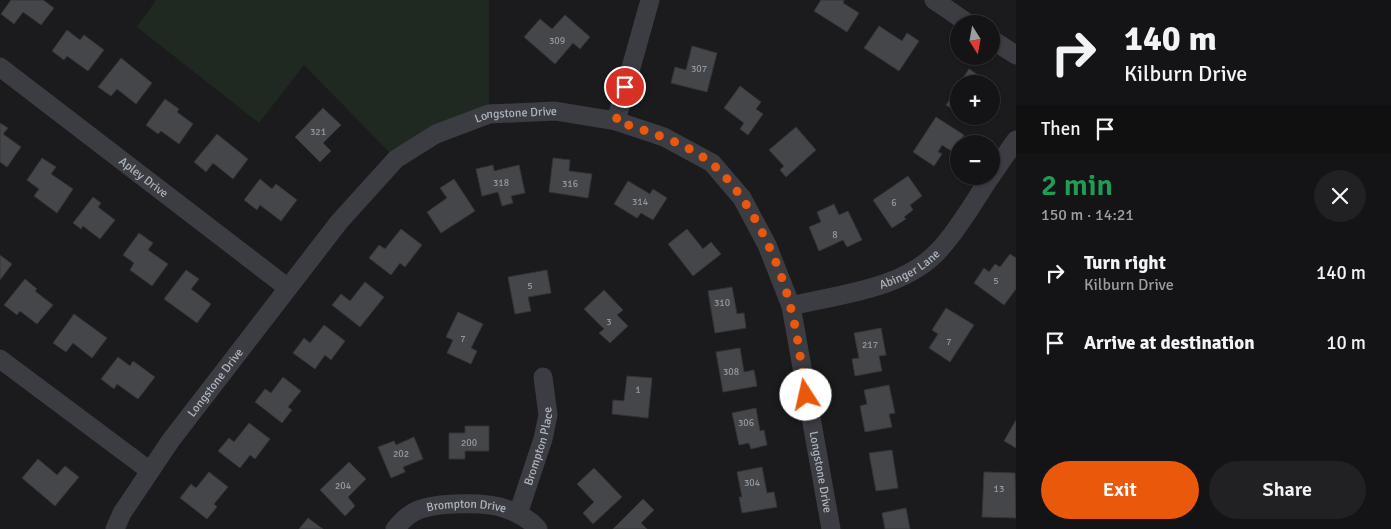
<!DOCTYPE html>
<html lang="en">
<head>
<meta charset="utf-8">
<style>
	body { margin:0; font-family:Signika,sans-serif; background:#212123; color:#f1f3f6; height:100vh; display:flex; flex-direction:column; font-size:19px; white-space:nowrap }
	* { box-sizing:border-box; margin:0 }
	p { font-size:16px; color:#9d9ea1 }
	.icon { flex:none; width:28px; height:28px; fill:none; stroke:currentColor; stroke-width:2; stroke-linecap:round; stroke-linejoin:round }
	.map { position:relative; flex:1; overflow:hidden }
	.drawer { display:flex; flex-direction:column; background:#141416; width:375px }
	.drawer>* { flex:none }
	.hud { background:#141416; color:#f1f3f6; overflow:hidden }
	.needle { width:32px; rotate:169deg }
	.fabs { position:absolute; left:950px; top:15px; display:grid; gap:10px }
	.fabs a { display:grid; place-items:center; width:50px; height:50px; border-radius:50%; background:#141416; box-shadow:0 1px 4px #0004,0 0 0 1px #333335; font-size:25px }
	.pin { position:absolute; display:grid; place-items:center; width:42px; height:42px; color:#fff; margin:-21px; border:2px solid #fff; border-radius:50%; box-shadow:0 1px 5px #0007 }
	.me { position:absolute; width:55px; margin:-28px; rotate:350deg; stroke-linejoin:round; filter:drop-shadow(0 0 4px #0008) }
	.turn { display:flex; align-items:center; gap:18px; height:105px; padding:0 25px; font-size:22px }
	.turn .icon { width:65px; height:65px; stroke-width:2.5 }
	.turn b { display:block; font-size:35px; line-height:42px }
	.then { display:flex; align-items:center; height:48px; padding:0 25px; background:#0003; gap:10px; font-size:19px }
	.round { display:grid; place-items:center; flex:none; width:52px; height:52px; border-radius:26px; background:#212123 }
	.summary { display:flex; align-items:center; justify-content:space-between; height:85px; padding:0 25px }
	h1 { font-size:30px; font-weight:600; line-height:38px; color:#1e9e55 }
	.cta { display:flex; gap:10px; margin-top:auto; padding:10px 25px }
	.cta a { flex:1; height:58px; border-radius:30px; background:#ea580c; color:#fff; font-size:20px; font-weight:600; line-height:58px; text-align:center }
	.cta a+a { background:#212123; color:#f1f3f6 }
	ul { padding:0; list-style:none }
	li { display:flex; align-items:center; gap:15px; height:70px; padding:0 25px }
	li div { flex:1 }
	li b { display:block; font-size:19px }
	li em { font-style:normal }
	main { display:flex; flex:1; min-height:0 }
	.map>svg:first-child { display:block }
</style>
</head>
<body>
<main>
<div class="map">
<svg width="1016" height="529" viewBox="0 0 1016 529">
	<rect width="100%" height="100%" fill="#1b1b1d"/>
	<path fill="#202921" d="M156,0H489V114L396,159L304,65L259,123L137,27Z"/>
	<path fill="#45464a" stroke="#353539" d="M11,0H43L54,8L41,25L23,12L14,24L1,14Z
		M821,0H844L843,3L859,13L847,32L814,11Z
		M565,15L590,37L580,49L573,43L555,64L524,37L540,19L552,29Z
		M879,26L902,41L907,33L919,41L899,71L864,48Z
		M67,30L80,40L84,35L104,50L88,71L67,56L64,60L52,51Z
		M692,46L717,53L707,92L671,83L675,67L686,70Z
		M121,58L152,83L136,104L117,89L111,96L98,87Z
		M969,69L990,83V84H959Z
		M959,85V113L946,105Z
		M740,86L761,102L756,109L763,114L748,135L740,129L744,123L724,108Z
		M165,99L179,109L177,112L193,124L179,144L161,131L158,134L146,125Z
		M323,108L341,125L323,143L331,151L320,162L295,137Z
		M936,117L964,135L953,152L942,145L938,152L942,154L934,166L913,152Z
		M0,123L8,128L3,134L21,147L7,167L0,162Z
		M796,127L816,150L786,177L780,170L784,166L769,150Z
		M217,134L248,159L233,179L213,163L206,172L194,162Z
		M42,158L56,167L51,174L73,189L57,213L34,196L39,189L27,180Z
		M553,158L570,160L569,171L592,174L588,198L549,192Z
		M493,165L494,171L519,165L525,193L511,196L513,203L502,206L498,192L482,196L476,169Z
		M908,176L922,196L910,205L913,210L904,217L906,219L892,228L873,200Z
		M260,179L272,189L276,184L297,200L281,221L260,205L257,210L244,200Z
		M454,179L475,211L441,233L427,212L447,198L440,188Z
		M628,181L650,194L653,189L667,198L653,220L641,213L637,218L614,204Z
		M93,197L101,203L98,207L115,220L100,239L83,226L81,229L73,223Z
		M834,204L839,215L848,211L862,240L847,247L843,240L819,251L809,227L821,222L817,212Z
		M401,229L422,245L405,267L400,263L391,275L369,258L379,245L385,249Z
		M687,229L703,249L711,242L721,254L693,276L668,244Z
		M139,233L153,243L148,250L168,264L152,286L130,270L134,263L123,255Z
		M1010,254L1016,258V289L1004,305L974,283L984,268L989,272L995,264L1000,267Z
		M0,255L12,264L0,280Z
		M186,270L199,279L191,289L211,304L197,323L164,299Z
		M547,270L551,293L528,297L531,311L515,314L508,277Z
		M25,279L37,289L35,291L53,305L37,324L20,311L17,315L4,305Z
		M365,282L384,297L360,327L332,305L341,294L350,301Z
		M732,287L737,314L744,313L746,328L715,333L708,291Z
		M604,290L623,310L617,315L628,326L610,343L599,333L604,329L584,309Z
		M946,308L974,325L950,362L929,348L938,334L932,330Z
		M458,312L483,324L471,348L477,351L471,364L447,353L453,340L446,337Z
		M74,314L107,338L92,358L73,343L66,352L53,343Z
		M324,325L345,341L331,360L325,355L315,369L293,353L304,338L310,343Z
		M881,328L886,355L879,356L882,371L855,376L852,359L859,358L854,333Z
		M740,348L744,372L754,370L757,386L723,392L716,352Z
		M118,357L130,366L133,361L155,377L138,399L117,384L114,389L101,379Z
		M627,376L652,378L648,418L612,414L613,400L624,401Z
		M283,377L301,391L288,407L292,410L282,423L255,402L265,389L271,393Z
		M889,385L895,413L889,414L892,427L865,432L860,406L867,404L864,390Z
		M756,408L760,431L764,430L767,445L751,449L749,443L739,445L732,413Z
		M1016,420V448L1004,441Z
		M249,423L270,439L255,459L250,455L240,468L218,451L229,438L234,442Z
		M465,426H489V451H465V459H449V433H465Z
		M414,437L423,459L403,467L405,472L391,478L378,447L394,441L396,445Z
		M892,450L898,488L876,491L869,453Z
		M38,459L57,475L65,466L79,477L55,506L22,478Z
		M349,462L366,479L348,497L355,506L345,516L320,490Z
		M762,467L767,493L774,492L777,507L742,513L739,497H742L737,472Z
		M594,468L622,497L593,524L583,513L594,502L577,484Z
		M209,472L228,487L214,504L217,507L207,519L180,498L191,484L196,488Z
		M984,472L1015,473L1016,518L982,517Z
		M643,499L654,510L641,523L647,529H613Z
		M906,508L910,529H885L882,513Z
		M308,518L323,529H299Z"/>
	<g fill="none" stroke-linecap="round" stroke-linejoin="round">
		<g stroke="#3c3d43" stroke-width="19">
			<path d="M934,0L969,24"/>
			<path d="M991,39L1016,55"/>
			<path id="s1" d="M0,67L288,288"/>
			<path d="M616,121L650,0"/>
			<path d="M991,176L1016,140"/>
			<path id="s2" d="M791,306C840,294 906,289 941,248C960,227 975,200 991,176"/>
			<path d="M0,359L150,471"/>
			<path id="s3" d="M518,514L543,439L548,415L543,377"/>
			<path id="s4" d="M115,529L122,513L171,440L339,222L396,159L436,134L489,114L555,111L616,121L664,137L712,163L742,198L767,245L791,306L831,529"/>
			<path id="s5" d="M395,529C400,523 409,514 416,511C436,502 489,501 509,510C520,514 530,520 538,529"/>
		</g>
	</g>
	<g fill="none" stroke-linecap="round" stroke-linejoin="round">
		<path stroke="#ea580c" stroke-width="9" stroke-dasharray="0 16.2" d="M625,87L616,121C646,131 688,143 712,164C748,194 779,260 790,305C798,334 801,365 806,395"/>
	</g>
	<g text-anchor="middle" stroke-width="5" stroke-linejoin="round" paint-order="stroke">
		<g font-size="10" fill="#9398a0">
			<text x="557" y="44">309</text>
			<text x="699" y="72">307</text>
			<text x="318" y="135">321</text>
			<text x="501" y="186">318</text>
			<text x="570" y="187">316</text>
			<text x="640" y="205">314</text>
			<text x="894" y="206">6</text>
			<text x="835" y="238">8</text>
			<text x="996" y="284">5</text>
			<text x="530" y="289">5</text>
			<text x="722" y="306">310</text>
			<text x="609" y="325">3</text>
			<text x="463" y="342">7</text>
			<text x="949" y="345">7</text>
			<text x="870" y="348">217</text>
			<text x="731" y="375">308</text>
			<text x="638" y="393">1</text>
			<text x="746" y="426">306</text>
			<text x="469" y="446">200</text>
			<text x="401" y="457">202</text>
			<text x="752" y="486">304</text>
			<text x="343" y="489">204</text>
			<text x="999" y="492">13</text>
		</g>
		<g font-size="12" fill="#adb4bd" stroke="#161618">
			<text dy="4" stroke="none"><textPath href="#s4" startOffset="596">Longstone Drive</textPath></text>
			<text dy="4" stroke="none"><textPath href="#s1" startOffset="181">Apley Drive</textPath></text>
			<text dy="4" stroke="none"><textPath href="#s2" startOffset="125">Abinger Lane</textPath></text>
			<text dy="4" stroke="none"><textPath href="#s4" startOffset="178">Longstone Drive</textPath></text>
			<text dy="4" stroke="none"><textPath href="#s3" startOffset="71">Brompton Place</textPath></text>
			<text dy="4" stroke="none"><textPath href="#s4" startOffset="1136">Longstone Drive</textPath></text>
			<text dy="4" stroke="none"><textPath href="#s5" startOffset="79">Brompton Drive</textPath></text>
		</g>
	</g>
</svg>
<div class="fabs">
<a><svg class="needle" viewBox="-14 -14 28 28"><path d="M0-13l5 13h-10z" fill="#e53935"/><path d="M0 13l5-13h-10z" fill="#9d9ea1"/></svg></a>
<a>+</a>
<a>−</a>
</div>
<div class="pin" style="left:625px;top:87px;background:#d93025"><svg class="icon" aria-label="arrive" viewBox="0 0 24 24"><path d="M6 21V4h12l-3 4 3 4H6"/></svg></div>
<svg class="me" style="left:806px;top:395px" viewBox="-20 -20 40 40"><circle r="19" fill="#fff"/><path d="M0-13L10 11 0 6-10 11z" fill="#ea580c"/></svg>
</div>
<section class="drawer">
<div class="hud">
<div class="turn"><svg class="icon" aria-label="right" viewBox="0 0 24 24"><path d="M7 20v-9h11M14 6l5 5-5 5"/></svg><div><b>140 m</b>Kilburn Drive</div></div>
<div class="then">Then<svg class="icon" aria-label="arrive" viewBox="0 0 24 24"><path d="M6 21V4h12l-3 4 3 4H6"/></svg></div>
</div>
<div class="summary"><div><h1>2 min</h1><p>150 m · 14:21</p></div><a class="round"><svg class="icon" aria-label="close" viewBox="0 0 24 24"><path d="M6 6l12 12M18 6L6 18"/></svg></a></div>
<ul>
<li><svg class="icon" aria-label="right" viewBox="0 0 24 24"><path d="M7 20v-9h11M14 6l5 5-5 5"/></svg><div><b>Turn right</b><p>Kilburn Drive</p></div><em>140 m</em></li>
<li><svg class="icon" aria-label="arrive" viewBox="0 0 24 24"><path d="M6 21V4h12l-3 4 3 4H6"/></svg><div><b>Arrive at destination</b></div><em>10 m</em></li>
</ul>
<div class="cta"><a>Exit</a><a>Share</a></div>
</section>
</main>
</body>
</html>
